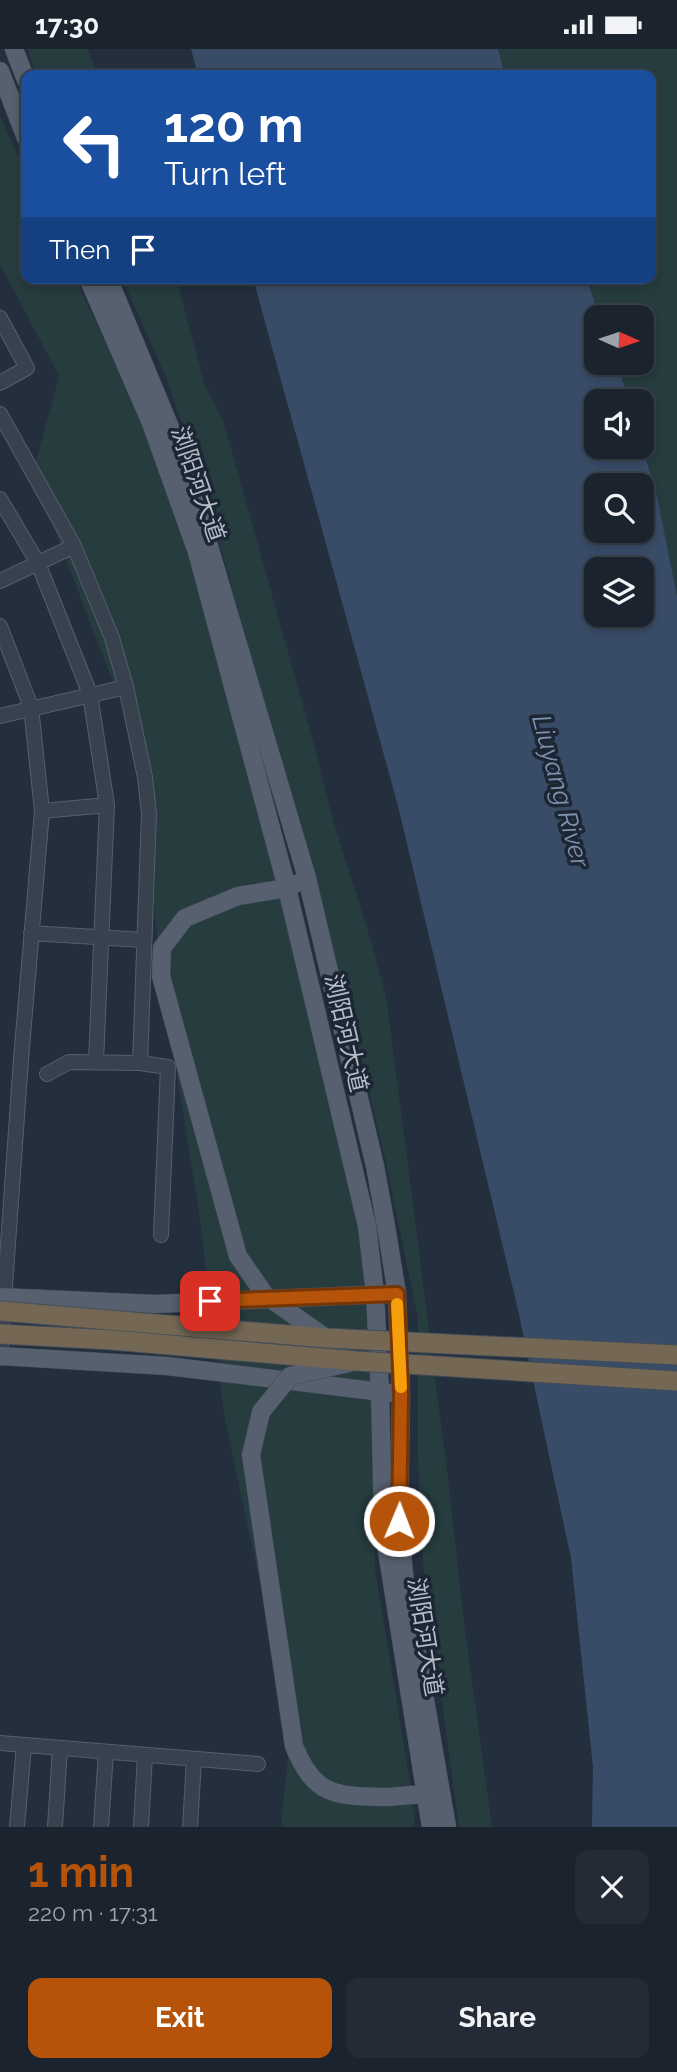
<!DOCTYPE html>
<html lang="en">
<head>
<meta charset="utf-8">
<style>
	body { margin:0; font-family:Raleway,"Noto Sans SC",sans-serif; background:#242b36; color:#f1f3f6; height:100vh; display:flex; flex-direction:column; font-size:26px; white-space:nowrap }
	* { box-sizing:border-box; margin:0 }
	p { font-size:23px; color:#a0a4aa }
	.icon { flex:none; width:38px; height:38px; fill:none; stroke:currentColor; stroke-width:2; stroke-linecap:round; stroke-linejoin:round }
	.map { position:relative; height:1778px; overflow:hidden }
	.sheet { display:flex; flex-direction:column; background:#1b232e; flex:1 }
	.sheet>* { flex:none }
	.banner { position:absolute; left:21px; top:21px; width:635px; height:214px; border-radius:14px; box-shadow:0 4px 10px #0003,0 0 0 2px #39404a; background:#1a4fa0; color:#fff; overflow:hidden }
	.needle { width:46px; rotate:93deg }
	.tools { position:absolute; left:584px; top:256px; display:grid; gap:14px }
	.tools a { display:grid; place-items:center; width:70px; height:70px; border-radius:14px; background:#1b232e; box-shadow:0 4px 10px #0003,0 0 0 2px #39404a; font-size:35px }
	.pin { position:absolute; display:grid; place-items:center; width:60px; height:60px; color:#fff; margin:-30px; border-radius:14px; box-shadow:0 4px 10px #0006 }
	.me { position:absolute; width:77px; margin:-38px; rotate:1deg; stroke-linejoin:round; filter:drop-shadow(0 0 5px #0008) }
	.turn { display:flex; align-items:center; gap:24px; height:147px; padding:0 28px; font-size:32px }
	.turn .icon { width:91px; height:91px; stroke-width:2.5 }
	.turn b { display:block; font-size:49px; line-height:60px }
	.then { display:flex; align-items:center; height:66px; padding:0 28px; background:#0003; gap:14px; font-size:26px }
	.round { display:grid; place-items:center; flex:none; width:74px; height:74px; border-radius:14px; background:#242b36 }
	.summary { display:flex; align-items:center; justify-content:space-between; height:119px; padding:0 28px }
	h1 { font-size:42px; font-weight:700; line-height:52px; color:#b45309 }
	.button { display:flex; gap:14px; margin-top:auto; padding:14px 28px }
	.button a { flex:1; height:80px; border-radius:14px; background:#b45309; color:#fff; font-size:28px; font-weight:700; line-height:80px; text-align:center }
	.button a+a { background:#242b36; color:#f1f3f6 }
	.status { display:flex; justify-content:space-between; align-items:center; height:49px; padding:0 35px; background:#1b232e; direction:ltr }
	.status svg { height:19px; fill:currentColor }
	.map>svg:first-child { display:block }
</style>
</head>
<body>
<div class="status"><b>17:30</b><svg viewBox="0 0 49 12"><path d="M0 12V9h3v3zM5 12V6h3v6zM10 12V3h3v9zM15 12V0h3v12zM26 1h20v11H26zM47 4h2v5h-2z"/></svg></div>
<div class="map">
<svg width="677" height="1778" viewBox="0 0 677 1778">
	<rect width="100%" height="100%" fill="#242f3e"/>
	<path fill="#263c3f" d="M28,0H87L98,26H36Z
		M498,0H677V547L657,447L642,396V352H630L616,313H642V268H600L586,229H651V26H505Z
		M0,67L26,124V229H75L176,445L367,1177L375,1520L411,1739L415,1778H281L291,1678L225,1371L200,1169L161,927L139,701L33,424L59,327L0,215Z
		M122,229H176L205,336L223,371L318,710C335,793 369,871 387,953L450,1445L464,1574L492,1778H459L423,1513L418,1412V1270L385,1109L351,968L204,438L166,328Z"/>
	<path fill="#394c67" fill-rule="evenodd" d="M191,0H498L505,26H198Z
		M253,229H586L600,268H597V313H616L630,352H597V397L642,396L657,447L677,547V1778H592L593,1718L571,1509L518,1261L398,757ZM597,436H642V481H597ZM597,520H642V565H597Z"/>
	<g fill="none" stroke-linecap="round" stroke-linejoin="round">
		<defs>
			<path id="minor" d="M0,269L27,319L0,334
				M0,365L74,497L112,589L126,638L145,728L149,765L140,1014
				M0,450L38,514L90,645L107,756L96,1013
				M0,532L74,497
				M0,577L31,658L42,762L21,1010L0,1309
				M0,667L126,638
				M42,762L107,756
				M31,884L144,891
				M47,1025L69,1013L140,1014L168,1018L161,1186
				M0,1694L258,1715
				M17,1778L24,1696
				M55,1778L60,1699
				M101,1778L106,1703
				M141,1778L145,1706
				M190,1778L194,1710"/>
			<path id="major" d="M14,0L26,31
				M0,22L26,89
				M88,229L151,374L197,503L286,835L367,1177L375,1245L380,1343L383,1477L431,1778
				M108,229L169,376L191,436L307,829L375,1117L386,1177L397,1245L401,1346L399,1472L405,1535L447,1778
				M238,847L287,839L295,835
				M0,1248L155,1255L386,1245
				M0,1307L167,1317L390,1344
				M388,1748L435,1744"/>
		</defs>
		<use href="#minor" stroke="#565f6c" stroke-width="16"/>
		<use href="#major" stroke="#414a57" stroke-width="19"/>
		<use href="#minor" stroke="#38414e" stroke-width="14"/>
		<use href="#major" stroke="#56606e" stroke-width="18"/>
		<defs>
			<path id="major-bridge" d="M238,847L185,869L162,899L161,927L238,1207L265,1246L326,1289
				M349,1314L290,1327L261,1363L251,1406L294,1697C315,1749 338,1747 388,1748"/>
			<path id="highway-bridge" d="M0,1262L326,1289L677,1306
				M0,1285L112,1291L357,1312L677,1332"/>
		</defs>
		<use href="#major-bridge" stroke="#414a57" stroke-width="19" stroke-linecap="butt"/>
		<use href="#highway-bridge" stroke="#434c59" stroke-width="21" stroke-linecap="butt"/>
		<use href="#major-bridge" stroke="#56606e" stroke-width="18"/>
		<use href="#highway-bridge" stroke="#746855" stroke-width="19"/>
	</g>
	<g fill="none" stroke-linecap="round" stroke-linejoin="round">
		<defs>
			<path id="route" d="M210,1252L397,1245L401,1346L399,1472"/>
		</defs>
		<use href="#route" stroke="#753606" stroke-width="18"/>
		<use href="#route" stroke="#b45309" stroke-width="12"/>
		<path stroke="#f59e0b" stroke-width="12" d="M397,1255L401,1338"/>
	</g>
	<g text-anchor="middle" stroke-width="7" stroke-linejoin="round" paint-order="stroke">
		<g font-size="24" fill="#b4bcc9" stroke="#1d2633">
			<text transform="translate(198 435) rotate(71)" y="8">浏阳河大道</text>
			<text transform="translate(346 984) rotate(77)" y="8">浏阳河大道</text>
			<text transform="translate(425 1588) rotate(81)" y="8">浏阳河大道</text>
		</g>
		<g font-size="26" font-style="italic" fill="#7c92b1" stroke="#1d2633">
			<text transform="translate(561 742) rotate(75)" y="9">Liuyang River</text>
		</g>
	</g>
</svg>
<div class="tools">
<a><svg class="needle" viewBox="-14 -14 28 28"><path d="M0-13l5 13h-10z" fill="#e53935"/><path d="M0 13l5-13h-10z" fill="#a0a4aa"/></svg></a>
<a><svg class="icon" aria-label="sound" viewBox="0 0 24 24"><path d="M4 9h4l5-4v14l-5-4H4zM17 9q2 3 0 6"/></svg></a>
<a><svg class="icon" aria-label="search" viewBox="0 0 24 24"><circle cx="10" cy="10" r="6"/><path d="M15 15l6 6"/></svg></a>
<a><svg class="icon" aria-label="layers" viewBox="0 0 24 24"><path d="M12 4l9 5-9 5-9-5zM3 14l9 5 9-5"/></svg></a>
</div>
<div class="pin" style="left:210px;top:1252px;background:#d93025"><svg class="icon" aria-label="arrive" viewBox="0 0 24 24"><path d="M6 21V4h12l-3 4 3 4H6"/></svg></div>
<svg class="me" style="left:399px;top:1472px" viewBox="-20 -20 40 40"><circle r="17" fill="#b45309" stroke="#fff" stroke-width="3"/><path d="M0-11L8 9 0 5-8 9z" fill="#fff"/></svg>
<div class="banner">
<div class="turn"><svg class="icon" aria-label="left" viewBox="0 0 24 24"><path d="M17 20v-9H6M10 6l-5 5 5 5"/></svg><div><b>120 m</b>Turn left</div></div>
<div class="then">Then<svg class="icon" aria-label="arrive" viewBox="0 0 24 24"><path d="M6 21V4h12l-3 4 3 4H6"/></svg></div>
</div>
</div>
<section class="sheet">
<div class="summary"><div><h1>1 min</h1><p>220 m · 17:31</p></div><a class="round"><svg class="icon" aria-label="close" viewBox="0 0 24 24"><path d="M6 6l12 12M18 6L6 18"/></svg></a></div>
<div class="button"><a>Exit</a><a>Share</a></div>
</section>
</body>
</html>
